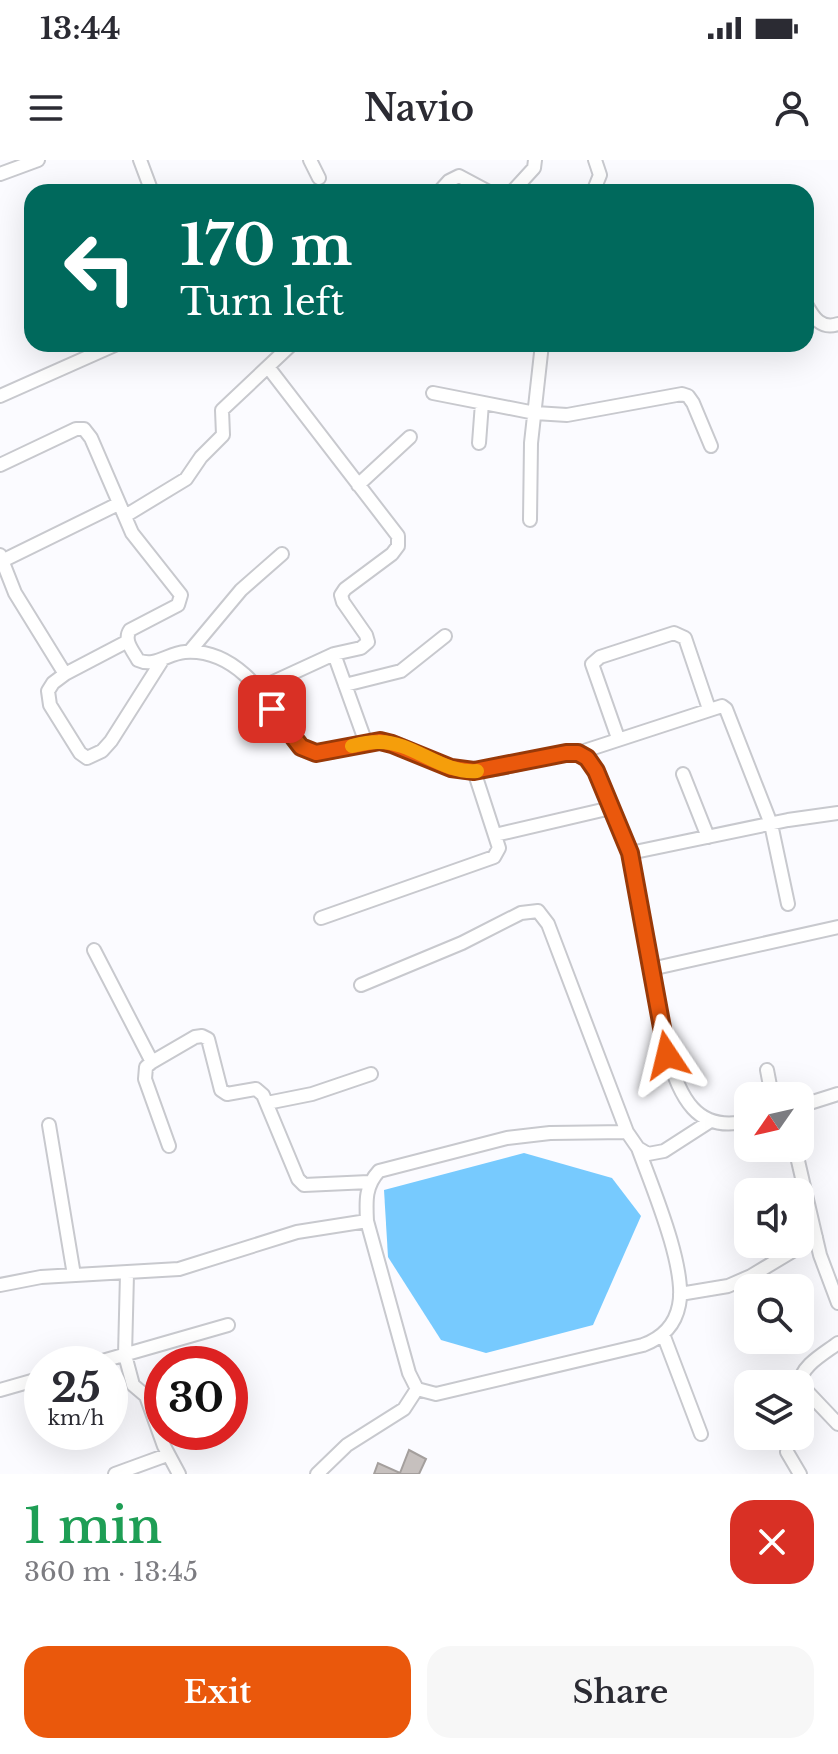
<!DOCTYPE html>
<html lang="en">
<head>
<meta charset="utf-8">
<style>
	body { margin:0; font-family:"Libre Baskerville",serif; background:#f7f7f7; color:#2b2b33; height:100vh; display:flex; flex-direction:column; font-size:30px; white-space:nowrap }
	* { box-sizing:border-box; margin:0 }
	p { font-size:26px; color:#7c7c81 }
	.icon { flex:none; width:44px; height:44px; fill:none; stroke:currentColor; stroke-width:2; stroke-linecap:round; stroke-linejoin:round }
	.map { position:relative; height:1314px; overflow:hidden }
	.panel { display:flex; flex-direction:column; background:#fff; flex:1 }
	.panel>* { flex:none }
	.guide { position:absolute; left:24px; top:24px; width:790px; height:168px; border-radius:24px; box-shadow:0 8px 32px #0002; background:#00695c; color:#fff; overflow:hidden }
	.needle { width:52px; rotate:236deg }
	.tools { position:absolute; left:734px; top:922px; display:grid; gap:16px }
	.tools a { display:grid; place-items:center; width:80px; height:80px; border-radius:16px; background:#fff; box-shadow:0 8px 32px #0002; font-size:40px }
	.speed { position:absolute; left:24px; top:1186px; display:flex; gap:16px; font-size:40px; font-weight:700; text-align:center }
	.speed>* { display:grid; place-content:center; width:104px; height:104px; border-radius:50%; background:#fff; box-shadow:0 8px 32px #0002; line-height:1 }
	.speed small { font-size:20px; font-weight:400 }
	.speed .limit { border:12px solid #d22; background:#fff; color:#111 }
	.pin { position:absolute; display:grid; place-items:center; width:68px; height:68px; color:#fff; margin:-34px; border-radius:16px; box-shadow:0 4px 12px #0006 }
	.me { position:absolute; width:88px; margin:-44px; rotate:350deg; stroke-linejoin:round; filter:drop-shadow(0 0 6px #0008) }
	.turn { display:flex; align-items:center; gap:28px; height:168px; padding:0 24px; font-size:36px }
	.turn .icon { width:104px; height:104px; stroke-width:2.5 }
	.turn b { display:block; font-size:56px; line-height:68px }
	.round { display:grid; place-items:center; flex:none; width:84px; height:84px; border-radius:24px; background:#f7f7f7 }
	.overview { display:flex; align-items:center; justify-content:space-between; height:136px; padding:0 24px }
	h1 { font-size:48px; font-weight:600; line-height:60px; color:#1e9e55 }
	.primary-button { display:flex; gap:16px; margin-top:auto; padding:16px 24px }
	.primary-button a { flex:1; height:92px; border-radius:24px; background:#ea580c; color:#fff; font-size:32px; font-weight:600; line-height:92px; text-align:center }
	.primary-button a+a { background:#f7f7f7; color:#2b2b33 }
	.status { display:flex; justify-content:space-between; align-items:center; height:56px; padding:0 40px; background:#fff; direction:ltr }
	.status svg { height:22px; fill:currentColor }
	header { display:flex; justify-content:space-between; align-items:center; height:104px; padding:0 24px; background:#fff; font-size:36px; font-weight:600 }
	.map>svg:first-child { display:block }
</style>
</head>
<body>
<div class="status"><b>13:44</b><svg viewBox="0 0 49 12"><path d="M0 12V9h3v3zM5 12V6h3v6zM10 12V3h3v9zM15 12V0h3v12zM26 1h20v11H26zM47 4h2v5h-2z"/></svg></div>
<header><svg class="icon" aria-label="menu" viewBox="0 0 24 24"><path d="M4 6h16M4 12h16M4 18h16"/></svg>Navio<svg class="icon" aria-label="person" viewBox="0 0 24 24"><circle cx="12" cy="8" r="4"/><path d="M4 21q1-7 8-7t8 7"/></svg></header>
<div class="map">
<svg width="838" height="1314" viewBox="0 0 838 1314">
	<rect width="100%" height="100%" fill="#fbfbff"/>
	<path fill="#77cafe" d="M524,993L612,1018L641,1056L593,1165L486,1193L441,1180L388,1097L384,1030Z"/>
	<path fill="#c6c0be" stroke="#a49f9d" stroke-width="2" d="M409,1290L426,1299L419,1314H374L378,1303L400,1313Z"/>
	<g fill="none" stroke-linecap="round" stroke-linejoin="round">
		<defs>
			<path id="minor" d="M140,0L152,32
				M310,0L319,18
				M0,14L38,0
				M439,32L449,21L459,16L489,32
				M512,32L534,8L535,0
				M593,32L600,15L595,0
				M806,144C813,157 821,170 838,164
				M268,207L398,376V386L392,394L345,429L341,435L343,442L366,475L368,482L361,488L334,494
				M433,233L535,253L567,255L682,234L688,236L693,243L711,286
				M0,236L117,184
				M479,283L482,243
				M0,305L76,269H84L91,278L132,373L181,435L178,445L130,470C123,480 133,491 138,500C155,508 168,493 185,492C242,488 272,548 301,587C325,603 354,581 380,581C408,582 434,606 462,611C485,615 540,598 566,593H578L587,598L596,611L630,693L667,895C681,936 695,974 748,961
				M358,325L410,277
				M125,356L186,319L201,297L223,275L222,250L292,184
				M530,360L531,283L542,184
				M0,395L15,433L65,514L53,523L48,531L50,545L80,593L87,598L102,591L111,581L163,499
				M2,401L118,344
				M190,491L241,430L282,394
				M65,514L128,481
				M345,525L401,511L445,476
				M258,529L334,494L366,583
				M618,578L592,504L600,497L674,473L685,478L709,549
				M578,593L722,546L726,549L771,664L788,744
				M683,614L708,677
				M495,675L611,648
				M630,693L788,660L838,653
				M321,758L494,697L499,688L474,611
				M94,790L152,902L195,877L202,876L208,879L221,930L227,934L256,929L263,935L298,1019L304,1025L369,1022
				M651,809L838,767
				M361,825L462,783L521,753L538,751L548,764L627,972
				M152,902L146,907L145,919L169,986
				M767,910L772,936
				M267,943L312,934L371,914
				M800,946L838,934
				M49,965L74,1115
				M638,988C651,1024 687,1108 679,1145C675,1166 662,1178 643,1185L436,1234L417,1229L409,1213L367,1061C366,1041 365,1026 379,1011L507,978L550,973L627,972L638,988L648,994L664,991L709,962
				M795,988L820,1095L838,1143
				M127,1114L125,1195L133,1225L146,1236L164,1286L179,1314
				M0,1125L41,1117L179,1109L297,1072L367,1061
				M680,1134L728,1126L751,1116L816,1077
				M663,1174L701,1274
				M838,1183C825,1193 800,1206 800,1224L838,1264
				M92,1204L228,1165
				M0,1230L42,1218
				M787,1292L800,1314
				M115,1314L167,1295
				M317,1314L347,1285L404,1249L417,1229"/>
		</defs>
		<use href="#minor" stroke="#c8c9ce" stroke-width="16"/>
		<use href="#minor" stroke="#fff" stroke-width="12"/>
	</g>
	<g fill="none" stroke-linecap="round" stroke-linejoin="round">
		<defs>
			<path id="route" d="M272,549L301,587L316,593L380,581L392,584L451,608L474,611L566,593H578L587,598L596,611L630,693L667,895"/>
		</defs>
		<use href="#route" stroke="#983908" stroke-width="20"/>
		<use href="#route" stroke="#ea580c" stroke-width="14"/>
		<path stroke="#f59e0b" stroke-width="14" d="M352,586C360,584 369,582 378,582C413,581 441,614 477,611"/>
	</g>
</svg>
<div class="tools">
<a><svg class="needle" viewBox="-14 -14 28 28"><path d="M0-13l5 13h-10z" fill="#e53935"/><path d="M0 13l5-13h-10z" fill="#7c7c81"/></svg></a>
<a><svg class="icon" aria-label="sound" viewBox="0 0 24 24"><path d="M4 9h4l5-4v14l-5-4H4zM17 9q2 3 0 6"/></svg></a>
<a><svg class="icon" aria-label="search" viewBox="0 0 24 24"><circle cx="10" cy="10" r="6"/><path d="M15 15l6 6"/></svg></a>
<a><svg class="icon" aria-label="layers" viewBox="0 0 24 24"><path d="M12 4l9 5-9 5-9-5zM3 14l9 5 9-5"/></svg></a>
</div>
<div class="speed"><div>25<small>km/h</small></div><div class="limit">30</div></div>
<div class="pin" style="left:272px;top:549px;background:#d93025"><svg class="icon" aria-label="arrive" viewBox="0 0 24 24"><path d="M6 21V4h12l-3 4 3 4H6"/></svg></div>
<svg class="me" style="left:667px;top:895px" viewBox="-20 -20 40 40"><path d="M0-17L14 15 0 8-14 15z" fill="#ea580c" stroke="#fff" stroke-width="4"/></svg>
<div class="guide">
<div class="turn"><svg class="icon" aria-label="left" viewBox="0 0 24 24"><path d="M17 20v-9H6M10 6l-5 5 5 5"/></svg><div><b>170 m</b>Turn left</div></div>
</div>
</div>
<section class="panel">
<div class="overview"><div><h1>1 min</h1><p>360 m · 13:45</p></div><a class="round" style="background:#d93025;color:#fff"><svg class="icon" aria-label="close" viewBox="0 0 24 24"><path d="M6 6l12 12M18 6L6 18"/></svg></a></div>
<div class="primary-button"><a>Exit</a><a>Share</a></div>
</section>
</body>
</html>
